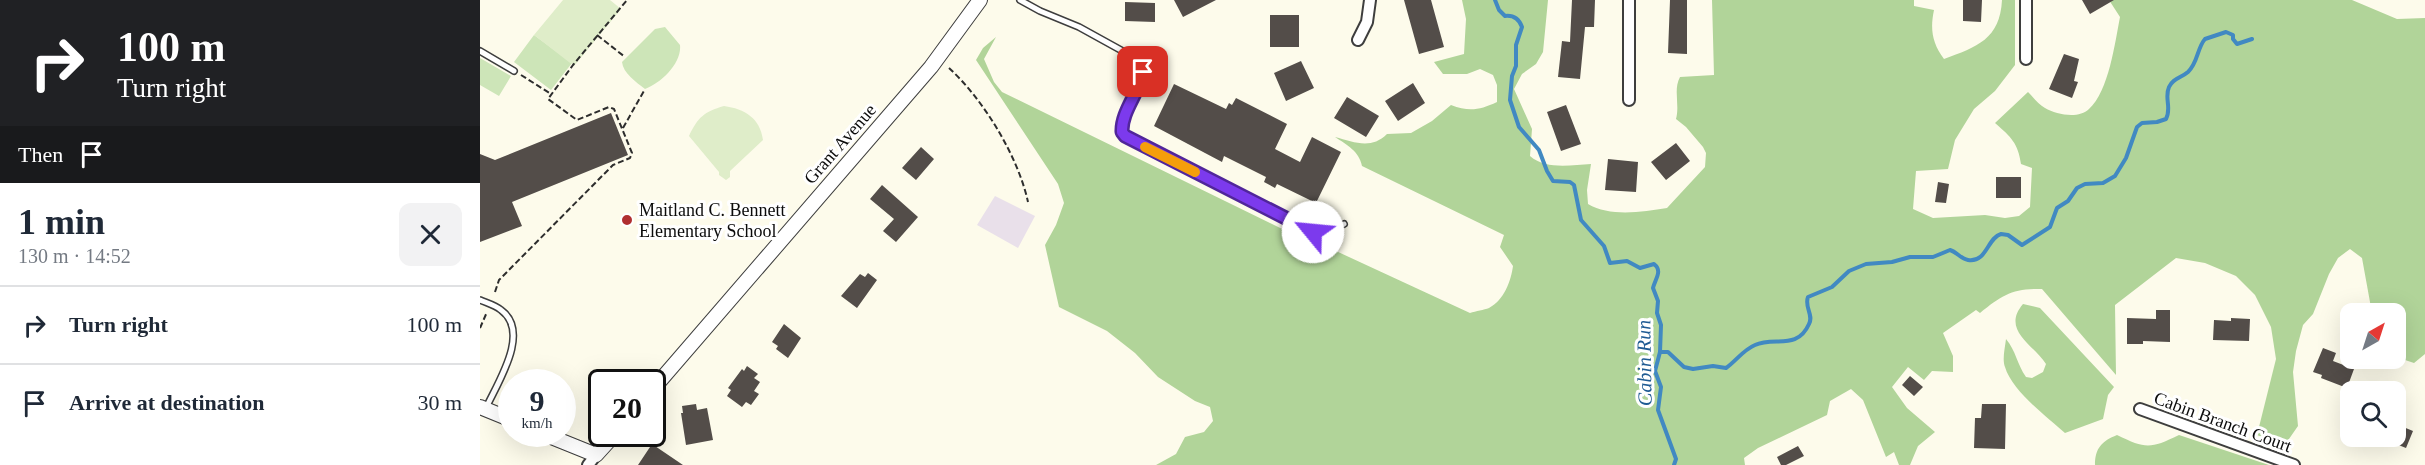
<!DOCTYPE html>
<html lang="en">
<head>
<meta charset="utf-8">
<style>
	body { margin:0; font-family:Georgia,serif; background:#f2f2f3; color:#1f2937; height:100vh; display:flex; flex-direction:column; font-size:22px; white-space:nowrap }
	* { box-sizing:border-box; margin:0 }
	p { font-size:20px; color:#747a83 }
	.icon { flex:none; width:33px; height:33px; fill:none; stroke:currentColor; stroke-width:2; stroke-linecap:round; stroke-linejoin:round }
	.map { position:relative; flex:1; overflow:hidden }
	.details { display:flex; flex-direction:column; background:#fff; width:480px }
	.details>* { flex:none }
	.top-card { background:#202124; color:#fff; overflow:hidden }
	.needle { width:39px; rotate:39deg }
	.fabs { position:absolute; left:1860px; top:303px; display:grid; gap:12px }
	.fabs a { display:grid; place-items:center; width:66px; height:66px; border-radius:12px; background:#fff; box-shadow:0 6px 24px #0002; font-size:30px }
	.speed { position:absolute; left:18px; top:369px; display:flex; gap:12px; font-size:30px; font-weight:700; text-align:center }
	.speed>* { display:grid; place-content:center; width:78px; height:78px; border-radius:50%; background:#fff; box-shadow:0 6px 24px #0002; line-height:1 }
	.speed small { font-size:15px; font-weight:400 }
	.speed .limit { border:3px solid #111; border-radius:9px; background:#fff; color:#111 }
	.pin { position:absolute; display:grid; place-items:center; width:51px; height:51px; color:#fff; margin:-26px; border-radius:12px; box-shadow:0 3px 9px #0006 }
	.me { position:absolute; width:66px; margin:-33px; rotate:298deg; stroke-linejoin:round; filter:drop-shadow(0 0 4px #0008) }
	.turn { display:flex; align-items:center; gap:21px; height:126px; padding:0 18px; font-size:27px }
	.turn .icon { width:78px; height:78px; stroke-width:2.5 }
	.turn b { display:block; font-size:42px; line-height:51px }
	.then { display:flex; align-items:center; height:57px; padding:0 18px; background:#0003; gap:12px; font-size:22px }
	.round { display:grid; place-items:center; flex:none; width:63px; height:63px; border-radius:12px; background:#f2f2f3 }
	.head { display:flex; align-items:center; justify-content:space-between; height:102px; padding:0 18px }
	h1 { font-size:36px; font-weight:700; line-height:45px }
	ul { padding:0; list-style:none }
	li { display:flex; align-items:center; gap:18px; height:78px; padding:0 18px; border-top:2px solid #e0e1e3 }
	li div { flex:1 }
	li b { display:block; font-size:22px }
	li em { font-style:normal }
	main { display:flex; flex:1; min-height:0 }
	.map>svg:first-child { display:block }
</style>
</head>
<body>
<main>
<section class="details">
<div class="top-card">
<div class="turn"><svg class="icon" aria-label="right" viewBox="0 0 24 24"><path d="M7 20v-9h11M14 6l5 5-5 5"/></svg><div><b>100 m</b>Turn right</div></div>
<div class="then">Then<svg class="icon" aria-label="arrive" viewBox="0 0 24 24"><path d="M6 21V4h12l-3 4 3 4H6"/></svg></div>
</div>
<div class="head"><div><h1>1 min</h1><p>130 m · 14:52</p></div><a class="round"><svg class="icon" aria-label="close" viewBox="0 0 24 24"><path d="M6 6l12 12M18 6L6 18"/></svg></a></div>
<ul>
<li><svg class="icon" aria-label="right" viewBox="0 0 24 24"><path d="M7 20v-9h11M14 6l5 5-5 5"/></svg><div><b>Turn right</b></div><em>100 m</em></li>
<li><svg class="icon" aria-label="arrive" viewBox="0 0 24 24"><path d="M6 21V4h12l-3 4 3 4H6"/></svg><div><b>Arrive at destination</b></div><em>30 m</em></li>
</ul>
</section>
<div class="map">
<svg width="1945" height="465" viewBox="0 0 1945 465">
	<rect width="100%" height="100%" fill="#fdfbeb"/>
	<path fill="#e9e0ea" d="M515,196L555,216L538,248L497,225Z"/>
	<path fill="#cde5b8" d="M185,27L200,45C202,63 181,83 165,89C156,82 143,73 142,62L175,29Z
		M54,35L92,63L71,90L34,62Z
		M0,58L31,76L19,96L0,85Z"/>
	<path fill="#b1d499" d="M982,0H1068L1063,52L1056,64L1042,74L1034,89L1052,129L1050,156C1066,170 1091,165 1111,164L1107,190L1108,204C1130,217 1162,212 1187,208L1225,167L1226,153L1223,147L1206,127L1196,119C1200,104 1193,90 1200,77L1234,75L1232,0H1434V6L1454,10C1450,29 1452,43 1464,59C1497,47 1520,39 1522,0H1535V65L1515,91L1494,109L1475,140L1468,169L1436,171L1433,209L1453,218L1505,215L1525,218L1539,216L1550,207L1552,168L1541,164C1538,143 1531,137 1515,123L1548,92C1553,97 1559,105 1565,108C1577,115 1599,119 1609,109C1629,91 1635,42 1640,17L1629,0H1872L1917,19L1945,18V354L1934,363L1916,357V314L1892,313L1882,258L1870,249L1858,258L1849,274L1833,314L1823,325L1816,351L1813,372L1818,426L1804,446L1777,435L1796,359L1791,327L1775,295L1756,276L1725,263L1696,258L1635,305L1636,375L1562,289C1533,288 1522,295 1500,313L1496,310L1463,333L1473,356V372L1452,371L1444,380L1428,367L1412,387L1427,408L1455,432L1438,446L1430,465H1419L1414,452L1406,457L1383,400L1371,389L1350,401L1347,415L1278,448L1264,458L1265,465H676L696,454L705,437L724,432L733,421L730,407L715,401L678,377L655,353L627,331L579,307L565,245L576,225L584,203L578,184L496,60L503,48L516,37L504,59L514,82L522,92L845,250L856,251L990,313C996,311 1004,310 1009,308C1024,300 1031,281 1033,266L1020,247L1024,235L882,166C879,151 867,145 855,137C874,142 891,150 907,134L931,133L952,121L971,105C989,112 1000,110 1017,102V85L1013,75L1000,69L987,74H963L954,62L984,54L986,19Z
		M1543,304L1560,308L1634,387L1628,395L1623,419L1585,433C1567,417 1532,391 1525,367C1522,359 1525,348 1526,339C1536,351 1537,364 1546,377L1552,378L1563,372L1566,364C1553,344 1521,330 1543,304Z
		M1637,435C1666,449 1670,449 1699,435L1789,465H1615C1615,448 1622,441 1637,435Z"/>
	<path fill="#dfedc9" d="M83,0H130L141,9L94,66L54,35Z
		M244,106C265,109 280,118 283,140L250,171V177L246,180L239,175V172L209,136C218,117 224,112 244,106Z"/>
	<g fill="none" stroke-linecap="round" stroke-linejoin="round">
		<path stroke="#4189c2" stroke-width="4" d="M1015,0L1019,10L1025,16C1034,15 1039,19 1042,27L1036,45V66L1032,76L1030,100L1039,127L1059,150L1067,171L1073,181L1090,182L1094,185L1101,220L1124,246L1130,263L1147,261L1160,268L1174,264C1183,271 1175,279 1173,288L1178,301L1177,313L1181,325L1180,352L1175,371L1181,387L1178,410L1196,459L1194,465
			M1180,352H1188L1204,367L1213,369L1233,366L1246,368C1256,361 1263,350 1275,345C1294,336 1317,351 1329,324C1334,315 1324,307 1328,297L1352,287L1369,271L1386,264L1412,262L1430,257H1453L1470,250C1477,252 1481,259 1488,260C1507,263 1507,238 1521,234L1528,235L1542,245L1570,227L1577,208L1588,201L1597,188L1605,184L1623,183L1635,176L1646,158L1657,127L1662,123L1677,122L1686,119C1692,108 1684,98 1689,87C1693,78 1701,78 1708,72C1718,63 1717,48 1725,39L1746,32L1753,35V39L1757,44L1772,39"/>
	</g>
	<path fill="#534d49" d="M694,0H736L703,17Z
		M924,0H951L964,47L939,54Z
		M1092,0H1115L1114,27H1105L1100,79L1078,77L1082,41L1090,42Z
		M1190,0H1207V54L1188,53Z
		M1483,0H1502L1501,22L1483,21Z
		M1602,0H1634L1610,14Z
		M645,2L675,3V22L645,21Z
		M790,15H819V47H790Z
		M1584,54L1599,59L1594,81L1598,82L1592,98L1569,89Z
		M821,61L834,88L806,101L794,73Z
		M933,83L945,103L918,121L905,101Z
		M694,84L746,109L749,103L752,105L756,98L807,124L795,149L820,162L832,137L861,152L836,203L797,184L795,188L784,182L786,177L744,156L742,162L674,126Z
		M867,97L899,116L886,137L854,118Z
		M1086,105L1101,144L1081,151L1067,112Z
		M131,113L148,155L32,202L42,226L0,242V154L15,160Z
		M1196,143L1210,161L1186,180L1171,162Z
		M441,147L454,159L436,180L422,168Z
		M1128,159L1158,162L1156,192L1125,190Z
		M1516,177H1541V198H1516Z
		M1458,182L1469,184L1466,203L1455,202Z
		M402,185L438,217L416,242L403,231L414,219L390,199Z
		M388,273L397,280L377,308L361,296L380,274L385,277Z
		M1676,310H1690V342L1663,341V344H1647V318L1676,319Z
		M1751,318L1770,319L1769,341L1733,340L1734,320L1751,321Z
		M304,324L321,338L308,358L296,349L298,346L292,342Z
		M1843,348L1856,353L1853,361L1874,369L1867,388L1841,378L1842,375L1833,372Z
		M267,366L278,374L274,378L280,382L274,391L279,394L271,405L266,402L262,407L247,396L251,390L248,388L262,369L264,371Z
		M1430,376L1443,387L1434,396L1422,385Z
		M216,404L217,410L227,408L233,440L206,445L201,413H203L202,406Z
		M1502,404H1526L1525,449L1494,448L1495,418H1501Z
		M1916,424L1933,431L1926,448L1916,444Z
		M172,444L203,465H158Z
		M1318,446L1324,456L1306,465H1301L1297,457Z"/>
	<g fill="none" stroke-linecap="round" stroke-linejoin="round">
		<defs>
			<path id="service" d="M540,0L560,11L599,27L657,59L663,72L661,85L642,126V132L649,139L833,232L844,234L864,224
				M0,51L34,71
				M0,300C7,303 15,305 21,310C51,332 18,382 6,408"/>
			<path id="minor" d="M1149,0V100
				M1546,0V59
				M878,40L887,22L890,0
				M1660,409L1814,465
				M108,465L116,455"/>
			<path id="tertiary" d="M172,390L451,67L500,0
				M0,407L32,420
				M64,434L116,455L135,434"/>
		</defs>
		<use href="#service" stroke="#3e3e3e" stroke-width="8"/>
		<use href="#minor" stroke="#3e3e3e" stroke-width="14"/>
		<use href="#tertiary" stroke="#3e3e3e" stroke-width="16"/>
		<path stroke="#2d2d2d" stroke-width="2" stroke-dasharray="6 3" stroke-linecap="butt" d="M117,35L145,57
			M469,68C503,99 538,156 548,202
			M41,75L71,94
			M143,128L165,89
			M15,292L19,280L133,165L150,158L152,153L134,109L129,107L97,120L68,99L93,65L147,0
			M0,328L7,312"/>
		<use href="#service" stroke="#fff" stroke-width="5"/>
		<use href="#minor" stroke="#fff" stroke-width="10"/>
		<use href="#tertiary" stroke="#fff" stroke-width="14"/>
	</g>
	<g fill="none" stroke-linecap="round" stroke-linejoin="round">
		<defs>
			<path id="route" d="M663,72C659,93 641,112 642,132L645,136L833,232"/>
		</defs>
		<use href="#route" stroke="#51269a" stroke-width="15"/>
		<use href="#route" stroke="#7c3aed" stroke-width="10"/>
		<path stroke="#f59e0b" stroke-width="10" d="M665,147L715,172"/>
	</g>
	<circle fill="#b02f30" stroke="#fff" stroke-width="2" cx="147" cy="220" r="6"/>
	<g text-anchor="middle" stroke-width="6" stroke-linejoin="round" paint-order="stroke">
		<g font-size="18" fill="#0b0b0b" stroke="#fff">
			<text transform="translate(360 144) rotate(-49)" y="6">Grant Avenue</text>
			<text transform="translate(1743 422) rotate(20)" y="6">Cabin Branch Court</text>
		</g>
		<g font-size="18" fill="#0b0b0b" stroke="#fff" text-anchor="start">
			<text x="159" y="216">Maitland C. Bennett<tspan x="159" dy="21">Elementary School</tspan></text>
		</g>
		<g font-size="20" font-style="italic" fill="#1f5b93" stroke="#fff">
			<text transform="translate(1164 363) rotate(-91)" y="7">Cabin Run</text>
		</g>
	</g>
</svg>
<div class="fabs">
<a><svg class="needle" viewBox="-14 -14 28 28"><path d="M0-13l5 13h-10z" fill="#e53935"/><path d="M0 13l5-13h-10z" fill="#747a83"/></svg></a>
<a><svg class="icon" aria-label="search" viewBox="0 0 24 24"><circle cx="10" cy="10" r="6"/><path d="M15 15l6 6"/></svg></a>
</div>
<div class="speed"><div>9<small>km/h</small></div><div class="limit">20</div></div>
<div class="pin" style="left:663px;top:72px;background:#d93025"><svg class="icon" aria-label="arrive" viewBox="0 0 24 24"><path d="M6 21V4h12l-3 4 3 4H6"/></svg></div>
<svg class="me" style="left:833px;top:232px" viewBox="-20 -20 40 40"><circle r="19" fill="#fff"/><path d="M0-13L10 11 0 6-10 11z" fill="#7c3aed"/></svg>
</div>
</main>
</body>
</html>
